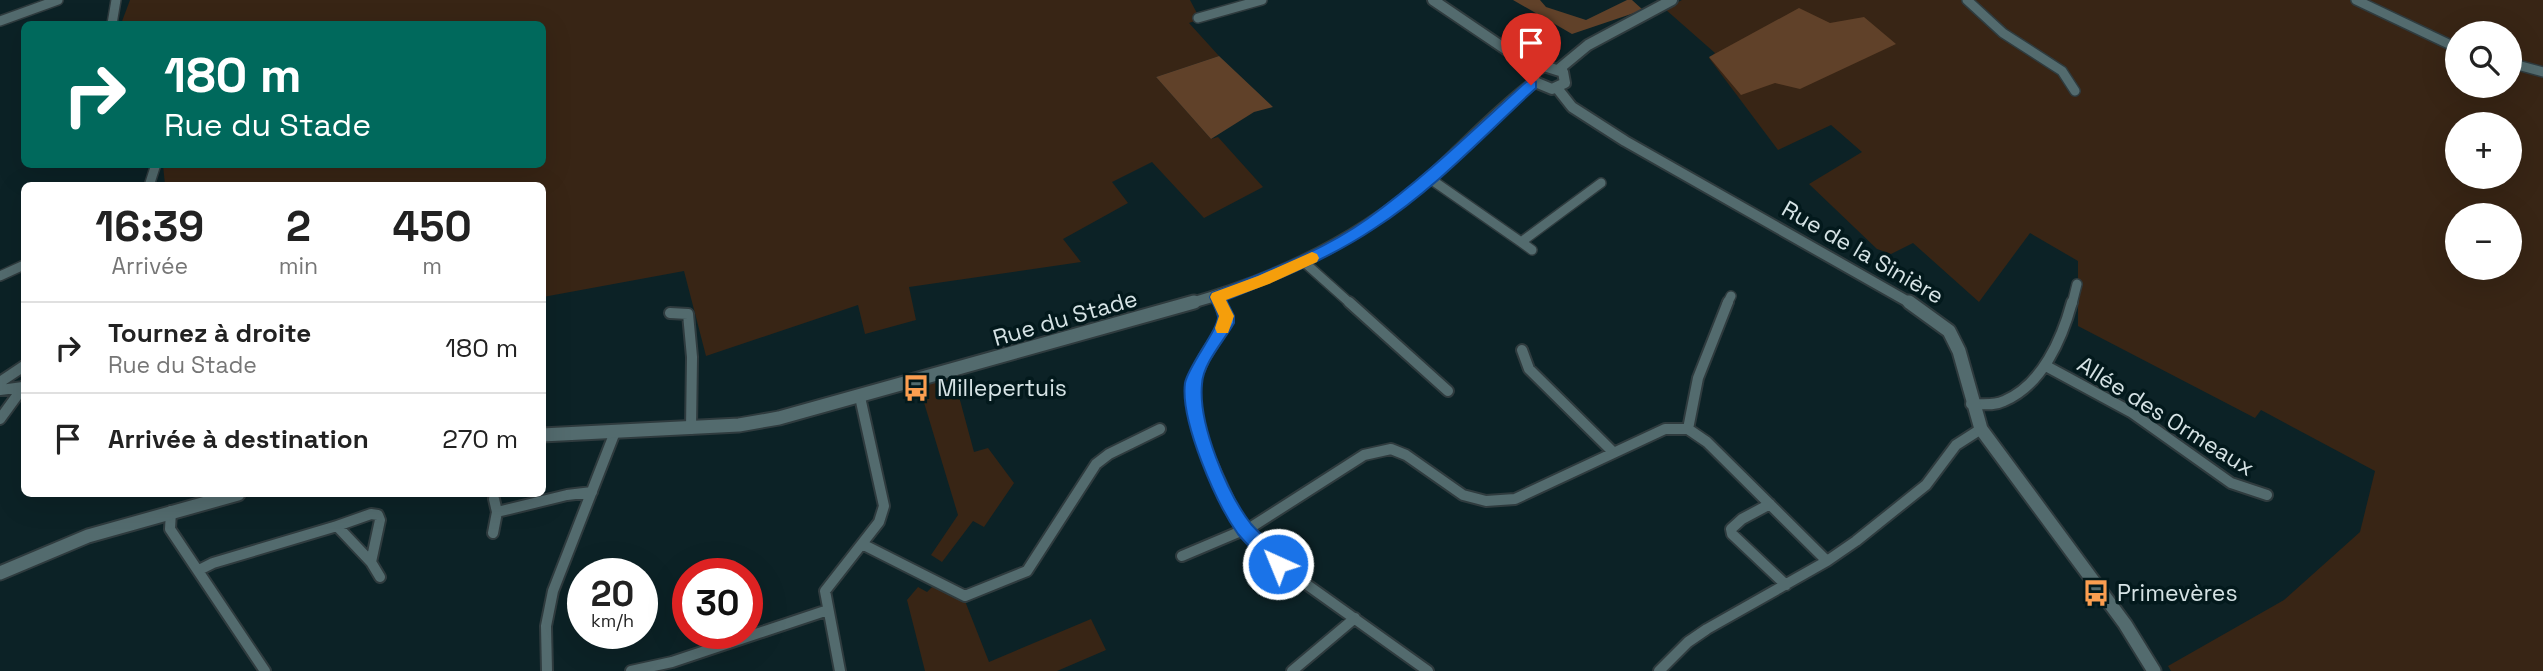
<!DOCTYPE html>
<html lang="fr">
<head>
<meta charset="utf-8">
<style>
	body { margin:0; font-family:"Space Grotesk",sans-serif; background:#f6f6f6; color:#222; height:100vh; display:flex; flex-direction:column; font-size:26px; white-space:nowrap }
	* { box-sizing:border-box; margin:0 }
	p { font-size:23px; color:#767676 }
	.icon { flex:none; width:38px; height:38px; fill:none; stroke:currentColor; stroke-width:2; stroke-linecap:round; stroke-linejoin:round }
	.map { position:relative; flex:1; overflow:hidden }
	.sheet { position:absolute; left:21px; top:182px; width:525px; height:315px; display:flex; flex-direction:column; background:#fff; border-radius:10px; box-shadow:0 7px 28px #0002 }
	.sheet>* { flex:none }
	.banner { position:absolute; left:21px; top:21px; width:525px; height:147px; border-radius:10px; box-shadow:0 7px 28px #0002; background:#00695c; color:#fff; overflow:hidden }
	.fabs { position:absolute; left:2445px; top:21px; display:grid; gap:14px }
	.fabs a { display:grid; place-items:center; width:77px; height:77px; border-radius:50%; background:#fff; box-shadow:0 7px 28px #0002; font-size:35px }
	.speed { position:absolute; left:567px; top:558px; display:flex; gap:14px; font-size:35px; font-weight:700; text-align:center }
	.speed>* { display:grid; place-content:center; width:91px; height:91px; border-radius:50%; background:#fff; box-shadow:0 7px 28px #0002; line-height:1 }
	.speed small { font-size:18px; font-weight:400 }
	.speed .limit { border:10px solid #d22; background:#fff; color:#111 }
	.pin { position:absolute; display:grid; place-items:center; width:60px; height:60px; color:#fff; margin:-72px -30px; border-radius:50% 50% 50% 0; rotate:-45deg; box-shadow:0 0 7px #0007 }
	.pin .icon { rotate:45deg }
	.me { position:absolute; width:77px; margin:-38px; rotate:316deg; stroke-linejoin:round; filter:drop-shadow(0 0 5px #0008) }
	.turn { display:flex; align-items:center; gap:24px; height:147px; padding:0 28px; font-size:32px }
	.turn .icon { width:91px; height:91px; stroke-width:2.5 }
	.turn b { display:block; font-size:49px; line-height:60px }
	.eta { display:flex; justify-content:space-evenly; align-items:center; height:119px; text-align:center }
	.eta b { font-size:42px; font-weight:600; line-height:49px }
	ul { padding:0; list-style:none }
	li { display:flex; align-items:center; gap:21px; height:91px; padding:0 28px; border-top:2px solid #e0e0e0 }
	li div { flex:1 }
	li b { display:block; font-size:26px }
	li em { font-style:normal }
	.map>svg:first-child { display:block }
</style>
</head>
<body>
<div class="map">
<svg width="2543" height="671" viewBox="0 0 2543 671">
	<rect width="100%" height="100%" fill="#0c2226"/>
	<path fill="#382515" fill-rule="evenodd" d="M130,0H1190L1200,19L1189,23L1219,56L1156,77L1211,139L1218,137L1263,187L1204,218L1152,162L1112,182L1128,203L1063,239L1081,262L909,287L916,320L865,334L858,305L706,356L684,271L543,297L542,186L165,185L163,165L542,164V24H121Z
		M1682,0H2543V671H2171L2168,666L2284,600L2360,532L2375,471L2261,410L2255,418L2078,326V261L2030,233L1979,302L1913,243L1891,254L1877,249L1809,184L1862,152L1831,125L1778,150L1709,58L1715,53L1665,9ZM2457,33H2510V86H2457ZM2457,124H2510V177H2457ZM2457,215H2510V268H2457Z
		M954,378L974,452L988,448L1014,483L984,527L973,521L942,562L931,555L958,515L919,386Z
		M934,585L965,601L989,662L1091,619L1106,650L1057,671H925L907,600L918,587L927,592Z"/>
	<path fill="#604129" d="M1513,0H1540L1546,7L1586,20L1627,0H1632L1643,10L1572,34Z
		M1799,8L1830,23L1864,17L1896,44L1800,89L1775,83L1741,95L1709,57Z
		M1219,56L1273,107L1254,112L1211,139L1156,77Z"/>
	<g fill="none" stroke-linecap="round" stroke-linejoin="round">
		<defs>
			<path id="minor-far1" d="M1967,0L2003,33L2062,71L2075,91
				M2356,0L2457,48
				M1198,18L1262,0
				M0,21L58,0
				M112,24L116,0
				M2510,63L2543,72
				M1429,178L1521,242L1601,183
				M149,186L156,164
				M1521,242L1532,250
				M1304,262L1351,304
				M0,276L24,265
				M1217,297L1220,304
				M1727,304L1731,296
				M2072,304L2077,284"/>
			<path id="minor" d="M1220,302L1226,323L1204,358L1193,383L1196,414L1205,449L1232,508L1245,529L1278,564L1428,671
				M1349,302L1448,391
				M670,313L688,314L692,357L691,429
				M1522,350L1529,369L1613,452
				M2046,366L2131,412L2231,483L2267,495
				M0,382L24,366
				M0,390L23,387
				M1971,404C1982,404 1994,406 2004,401C2042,385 2062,339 2072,302
				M0,419L24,386
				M1688,429L1698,378L1728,302
				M1770,504L1742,519L1731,529L1732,534L1786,585
				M171,511L170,529L265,671
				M497,512L567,495L592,492
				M337,526L371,514L378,515L380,520L371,562
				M493,533L497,512L494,499
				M862,544L965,596L1027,571L1096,464L1109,454L1160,429
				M1182,556L1253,526L1364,455L1391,449L1406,455L1463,495L1486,501L1515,499L1665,429H1688L1707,442L1827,561
				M199,570L213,563L337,526L371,562L380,577
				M719,574L718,571L732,567
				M547,671L546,626L553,591L615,432
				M631,671L672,662L828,610
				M840,671L825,591L879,522L884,506L860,397
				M1292,671L1355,618
				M1659,671L1688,642L1707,629L1827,561L1856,541L1926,485L1956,445L1981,429"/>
			<path id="tertiary-far1" d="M1433,0L1535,69
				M1544,66L1563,72L1565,83L1552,89L1535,82L1533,72Z
				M1559,69L1588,45L1672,0
				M1557,88L1572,107L1625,141L1912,304
				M1188,304C1277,279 1358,241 1428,179C1464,147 1496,111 1535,82"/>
			<path id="tertiary" d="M1909,302L1949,331L1959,351L1981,429L2125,624L2154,671
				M542,435L739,425L779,418L1194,302
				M0,573L88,536L238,494"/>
		</defs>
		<use href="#minor-far1" stroke="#2f3b3e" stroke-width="12"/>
		<use href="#minor" stroke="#2f3b3e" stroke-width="14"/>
		<use href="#tertiary-far1" stroke="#2f3b3e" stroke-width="14"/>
		<use href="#tertiary" stroke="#2f3b3e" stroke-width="17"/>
		<use href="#minor-far1" stroke="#536b6e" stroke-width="9"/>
		<use href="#minor" stroke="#536b6e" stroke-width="10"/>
		<use href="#tertiary-far1" stroke="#536b6e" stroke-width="10"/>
		<use href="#tertiary" stroke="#536b6e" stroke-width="13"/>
	</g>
	<path fill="#1a73e8" stroke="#114b97" stroke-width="2" d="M1531,80L1536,82V88C1484,136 1434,190 1375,228C1329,259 1278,279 1226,300L1234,316V323C1224,341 1203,363 1202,384C1198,424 1227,493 1251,524C1262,537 1279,548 1287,564L1284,569L1278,572L1271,569C1261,558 1248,546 1238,534C1216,503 1180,421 1185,383C1188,366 1220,327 1218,316C1217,310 1212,303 1210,297L1212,293C1265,272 1321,252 1367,219C1424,178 1474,129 1526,82Z"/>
	<path fill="#f59e0b" d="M1312,252L1317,254L1319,258L1317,262L1269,284L1226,300L1234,316L1228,333H1217L1215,328L1219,316L1210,297L1212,293L1258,276Z"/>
	<defs>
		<symbol id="bus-bare" viewBox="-9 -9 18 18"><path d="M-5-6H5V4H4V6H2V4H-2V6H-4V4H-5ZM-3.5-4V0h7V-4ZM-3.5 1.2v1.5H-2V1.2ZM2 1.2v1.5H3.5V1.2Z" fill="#fb9e50" stroke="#03191c" stroke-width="2.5" paint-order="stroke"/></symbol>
	</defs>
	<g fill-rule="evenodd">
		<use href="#bus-bare" x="897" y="369" width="38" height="38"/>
		<use href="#bus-bare" x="2077" y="574" width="38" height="38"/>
	</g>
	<g text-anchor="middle" stroke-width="7" stroke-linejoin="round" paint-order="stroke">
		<g font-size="23" fill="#d6e3e5" stroke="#03191c">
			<text transform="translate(1863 252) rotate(30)" y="8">Rue de la Sinière</text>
			<text transform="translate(1065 318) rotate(-16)" y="8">Rue du Stade</text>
			<text transform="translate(2166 416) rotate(32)" y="8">Allée des Ormeaux</text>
		</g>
		<g font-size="23" fill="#d6e3e5" stroke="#03191c" text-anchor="start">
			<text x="937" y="396">Millepertuis</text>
			<text x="2117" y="601">Primevères</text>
		</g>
	</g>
</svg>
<div class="fabs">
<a><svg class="icon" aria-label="search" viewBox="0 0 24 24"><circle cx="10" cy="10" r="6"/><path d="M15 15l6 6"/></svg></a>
<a>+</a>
<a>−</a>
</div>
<div class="speed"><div>20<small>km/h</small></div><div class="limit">30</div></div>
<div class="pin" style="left:1531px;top:85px;background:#d93025"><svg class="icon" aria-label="arrive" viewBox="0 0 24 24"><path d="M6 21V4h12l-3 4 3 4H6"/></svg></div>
<svg class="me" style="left:1278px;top:564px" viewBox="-20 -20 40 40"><circle r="17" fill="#1a73e8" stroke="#fff" stroke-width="3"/><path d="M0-11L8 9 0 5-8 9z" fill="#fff"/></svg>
<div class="banner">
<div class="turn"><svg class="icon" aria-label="right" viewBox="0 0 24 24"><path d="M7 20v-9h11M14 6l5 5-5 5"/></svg><div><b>180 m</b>Rue du Stade</div></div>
</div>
<section class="sheet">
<div class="eta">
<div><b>16:39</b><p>Arrivée</p></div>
<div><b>2</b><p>min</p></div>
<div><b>450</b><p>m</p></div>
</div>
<ul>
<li><svg class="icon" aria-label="right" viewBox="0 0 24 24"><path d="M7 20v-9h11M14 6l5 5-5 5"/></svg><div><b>Tournez à droite</b><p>Rue du Stade</p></div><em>180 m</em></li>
<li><svg class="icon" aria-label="arrive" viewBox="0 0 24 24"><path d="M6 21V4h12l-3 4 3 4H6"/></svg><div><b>Arrivée à destination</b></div><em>270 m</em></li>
</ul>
</section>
</div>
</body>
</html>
